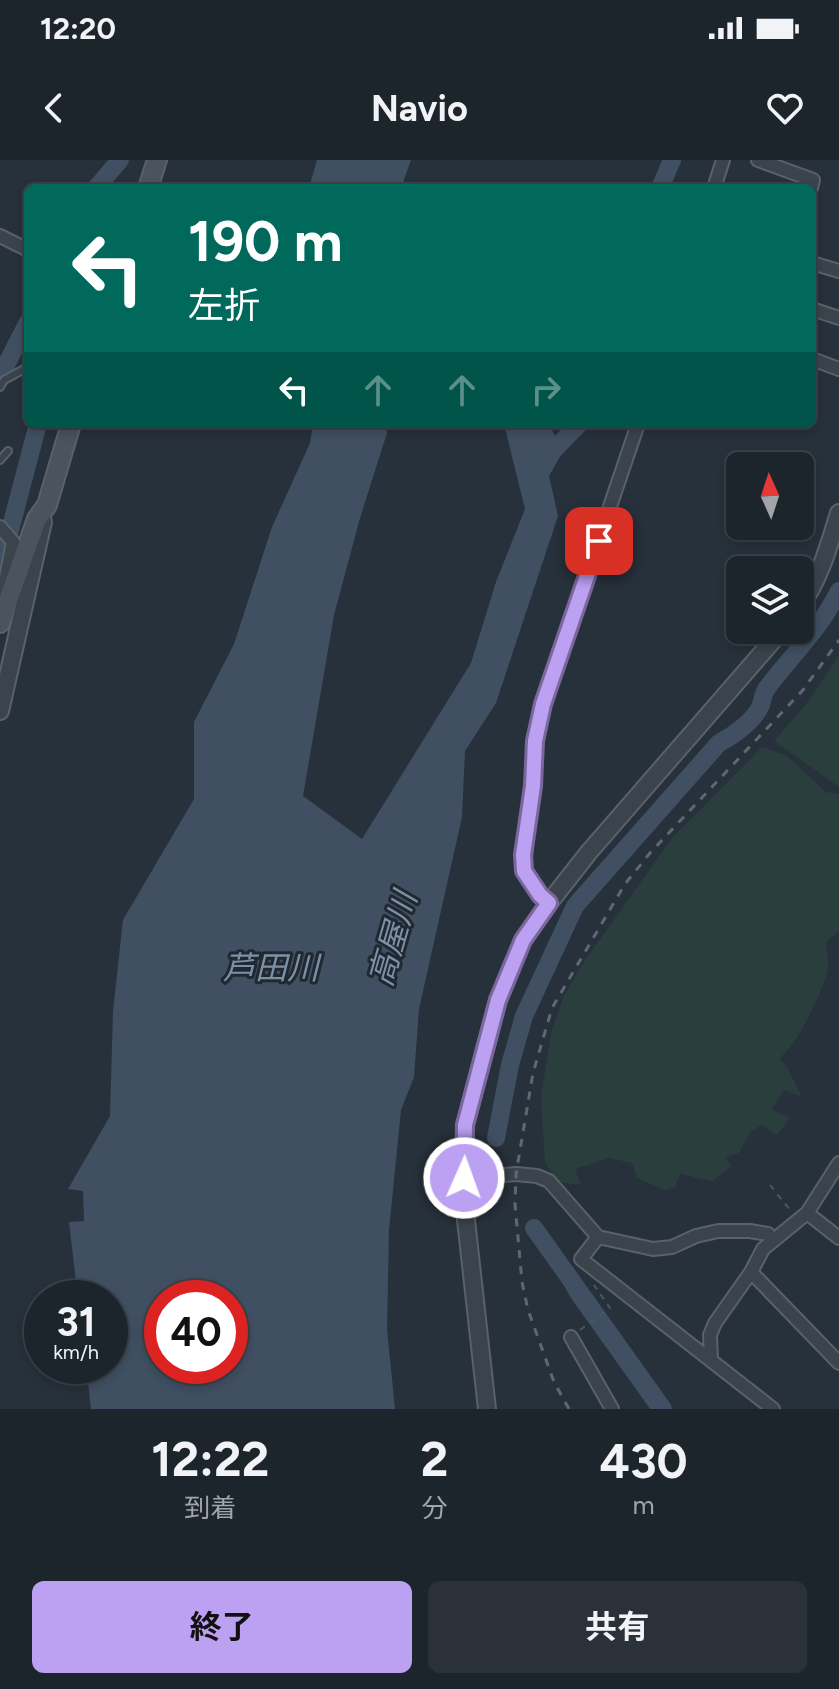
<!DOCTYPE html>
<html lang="ja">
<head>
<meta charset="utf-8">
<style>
	body { margin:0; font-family:Figtree,"Noto Sans JP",sans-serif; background:#2a3138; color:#f1f3f6; height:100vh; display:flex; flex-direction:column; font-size:30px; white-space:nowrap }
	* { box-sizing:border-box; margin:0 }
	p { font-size:26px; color:#a0a5a9 }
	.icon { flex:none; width:44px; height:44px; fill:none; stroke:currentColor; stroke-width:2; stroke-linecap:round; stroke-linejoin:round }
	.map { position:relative; height:1249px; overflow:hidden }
	.sheet { display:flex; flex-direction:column; background:#1d252c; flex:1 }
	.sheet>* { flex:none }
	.top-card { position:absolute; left:24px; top:24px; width:792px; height:244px; border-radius:12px; box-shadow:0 4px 12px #0003,0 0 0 2px #3b4248; background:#00695c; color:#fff; overflow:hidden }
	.needle { width:52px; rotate:357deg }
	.tools { position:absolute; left:726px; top:292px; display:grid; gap:16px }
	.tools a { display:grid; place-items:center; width:88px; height:88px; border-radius:12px; background:#1d252c; box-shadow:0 4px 12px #0003,0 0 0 2px #3b4248; font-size:40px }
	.speed { position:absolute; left:24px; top:1120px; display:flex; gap:16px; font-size:40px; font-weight:700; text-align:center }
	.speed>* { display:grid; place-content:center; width:104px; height:104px; border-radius:50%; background:#1d252c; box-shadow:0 4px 12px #0003,0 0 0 2px #3b4248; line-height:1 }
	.speed small { font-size:20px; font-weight:400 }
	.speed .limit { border:12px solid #d22; background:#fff; color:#111 }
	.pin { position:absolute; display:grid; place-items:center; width:68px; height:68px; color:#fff; margin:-34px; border-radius:16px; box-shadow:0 4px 12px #0006 }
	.me { position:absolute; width:88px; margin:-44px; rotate:2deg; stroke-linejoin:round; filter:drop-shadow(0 0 6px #0008) }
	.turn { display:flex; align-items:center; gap:28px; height:168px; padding:0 32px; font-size:36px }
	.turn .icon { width:104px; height:104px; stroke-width:2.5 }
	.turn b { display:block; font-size:56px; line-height:68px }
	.lanes { display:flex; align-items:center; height:76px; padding:0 32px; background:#0003; justify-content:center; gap:40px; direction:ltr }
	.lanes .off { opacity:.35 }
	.eta { display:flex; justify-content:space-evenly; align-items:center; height:136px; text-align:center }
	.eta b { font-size:48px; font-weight:700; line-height:56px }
	.primary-button { display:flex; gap:16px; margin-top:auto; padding:16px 32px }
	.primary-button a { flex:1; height:92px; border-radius:12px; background:#bca0f2; color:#111; font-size:32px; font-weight:700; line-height:92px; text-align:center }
	.primary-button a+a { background:#2a3138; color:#f1f3f6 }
	.status { display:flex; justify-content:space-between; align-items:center; height:56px; padding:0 40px; background:#1d252c; direction:ltr }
	.status svg { height:22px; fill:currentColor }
	header { display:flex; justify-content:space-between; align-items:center; height:104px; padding:0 32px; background:#1d252c; font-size:36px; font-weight:700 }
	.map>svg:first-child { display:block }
</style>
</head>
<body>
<div class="status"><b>12:20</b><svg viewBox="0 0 49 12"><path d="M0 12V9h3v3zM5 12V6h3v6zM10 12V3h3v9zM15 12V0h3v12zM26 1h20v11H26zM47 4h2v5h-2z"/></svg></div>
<header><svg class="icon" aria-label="back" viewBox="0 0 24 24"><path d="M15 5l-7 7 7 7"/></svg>Navio<svg class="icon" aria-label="heart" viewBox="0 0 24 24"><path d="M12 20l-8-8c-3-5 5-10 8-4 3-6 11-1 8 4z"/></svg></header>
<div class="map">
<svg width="839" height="1249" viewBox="0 0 839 1249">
	<rect width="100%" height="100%" fill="#27313b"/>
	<path fill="#2a3e3d" d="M839,495V627L774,581L811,538Z
		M762,587L787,596L826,632L839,634V771L826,782C826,790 829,800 828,808C824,829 797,887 779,898L787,907L802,937L784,930L772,950L790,958L777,975L762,965L751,971L739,993L726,997L731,1006L713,1021L680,1014L675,1027L665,1030L637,1018L632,1003L609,998L575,1009L581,1025L559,1022L545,1003L541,937L551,873L563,838L581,806L672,678Z"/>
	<path fill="#405062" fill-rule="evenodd" d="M317,0H411L401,28H309Z
		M313,264H385L387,273L360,358L334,455L303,636L362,679L471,503L496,422L525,349L504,264H549L563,291L549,316L558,356L496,543L465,591L462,657L419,849L414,917L401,950L389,1070L387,1169L395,1249H91L86,1206H110V1138H78L69,1062L84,1061L83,1031L68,1029L110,956L113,851L123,760L194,639V562L234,484L272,367L310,283ZM162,1138H230V1206H162Z"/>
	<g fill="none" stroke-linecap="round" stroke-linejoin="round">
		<path stroke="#405062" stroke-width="3" d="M534,1068L572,1137L652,1249"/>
		<path stroke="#405062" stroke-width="18" d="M96,28L120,0
			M660,28L672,0
			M0,217L28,162
			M545,299L579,264
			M0,408L38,264
			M496,978L510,905L524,856L575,746L719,583C733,576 755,560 761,545C763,538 763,534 767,528C791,496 821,468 839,431
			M534,1068L663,1249"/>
		<defs>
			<path id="service" d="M0,227L4,220L28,207
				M0,300L8,291"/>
			<path id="minor" d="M758,0L813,20L811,28
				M714,28L723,0
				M0,76L28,90
				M812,103L839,111
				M812,149L839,158
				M812,199L839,209
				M0,367L13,382L3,433
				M549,743L540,735L524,711L535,581L543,544L638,264
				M464,1018L516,1014L537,1016L549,1021L598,1077L653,1089L672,1087L696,1076L718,1071H750L768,1074L772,1080
				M807,1053L839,1003
				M598,1077L581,1099L773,1249
				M751,1112L839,1203
				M571,1177L612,1249
				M711,1199L710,1175L715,1163L751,1112L763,1089L807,1053L839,1078"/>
			<path id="tertiary" d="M800,446C820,419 829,385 839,353
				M0,551L43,362
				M487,1249L466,1060L464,1018L465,965L498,840L523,780L549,743L589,692L782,470"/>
			<path id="secondary" d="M148,28L157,0
				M0,463L37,359L47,345L71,264"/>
		</defs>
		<use href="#service" stroke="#59616a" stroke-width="10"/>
		<use href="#minor" stroke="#59616a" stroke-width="16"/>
		<use href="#tertiary" stroke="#59616a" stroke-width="20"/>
		<use href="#secondary" stroke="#59616a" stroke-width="22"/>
		<path stroke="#495a5b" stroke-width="2" stroke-dasharray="6 6" stroke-linecap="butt" d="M770,1025L790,1050
			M580,1170L610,1148L594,1125"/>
		<use href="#service" stroke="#3b434c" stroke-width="6"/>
		<use href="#minor" stroke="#3b434c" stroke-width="12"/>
		<use href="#tertiary" stroke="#3b434c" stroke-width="16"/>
		<use href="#secondary" stroke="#4a535e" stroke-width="18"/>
		<path stroke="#5e6872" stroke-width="3" stroke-dasharray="8 8" stroke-linecap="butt" d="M569,1249L554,1222L528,1150L522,1122L515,1044L516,1014L533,913L552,848L625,724L650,693L803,530L839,480"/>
	</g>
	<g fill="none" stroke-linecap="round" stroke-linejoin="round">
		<defs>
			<path id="route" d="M464,1018L465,965L498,840L523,780L549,743L540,735L524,711L523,695L533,626L535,581L543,544L599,381"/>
		</defs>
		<use href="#route" stroke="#7a689d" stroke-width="20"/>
		<use href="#route" stroke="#bca0f2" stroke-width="14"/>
	</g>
	<g text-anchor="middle" stroke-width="6" stroke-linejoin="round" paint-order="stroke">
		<g font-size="32" font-style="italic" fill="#7c91a6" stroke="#202831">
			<text transform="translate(393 779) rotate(-74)" y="11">高屋川</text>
			<text x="271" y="819">芦田川</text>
		</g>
	</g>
</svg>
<div class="tools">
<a><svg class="needle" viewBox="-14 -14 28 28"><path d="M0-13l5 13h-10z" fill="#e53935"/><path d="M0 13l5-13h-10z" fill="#a0a5a9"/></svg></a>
<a><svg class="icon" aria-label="layers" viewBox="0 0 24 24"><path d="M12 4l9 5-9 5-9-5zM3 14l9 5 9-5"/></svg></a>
</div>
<div class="speed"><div>31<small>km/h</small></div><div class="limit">40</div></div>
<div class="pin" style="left:599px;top:381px;background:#d93025"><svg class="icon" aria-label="arrive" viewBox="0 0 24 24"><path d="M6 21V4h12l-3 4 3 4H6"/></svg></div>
<svg class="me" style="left:464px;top:1018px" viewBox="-20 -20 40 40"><circle r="17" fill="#bca0f2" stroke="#fff" stroke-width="3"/><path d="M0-11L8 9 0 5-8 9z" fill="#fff"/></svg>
<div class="top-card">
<div class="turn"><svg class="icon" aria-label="left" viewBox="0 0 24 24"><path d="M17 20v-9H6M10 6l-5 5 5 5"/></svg><div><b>190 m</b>左折</div></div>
<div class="lanes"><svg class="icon" aria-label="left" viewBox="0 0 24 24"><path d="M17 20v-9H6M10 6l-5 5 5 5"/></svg><svg class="icon off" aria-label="ahead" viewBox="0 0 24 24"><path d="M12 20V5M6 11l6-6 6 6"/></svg><svg class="icon off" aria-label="ahead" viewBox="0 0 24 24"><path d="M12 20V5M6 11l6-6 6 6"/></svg><svg class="icon off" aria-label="right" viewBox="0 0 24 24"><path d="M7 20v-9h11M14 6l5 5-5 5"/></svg></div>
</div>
</div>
<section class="sheet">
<div class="eta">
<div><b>12:22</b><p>到着</p></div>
<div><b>2</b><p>分</p></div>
<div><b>430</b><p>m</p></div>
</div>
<div class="primary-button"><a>終了</a><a>共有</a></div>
</section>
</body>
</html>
